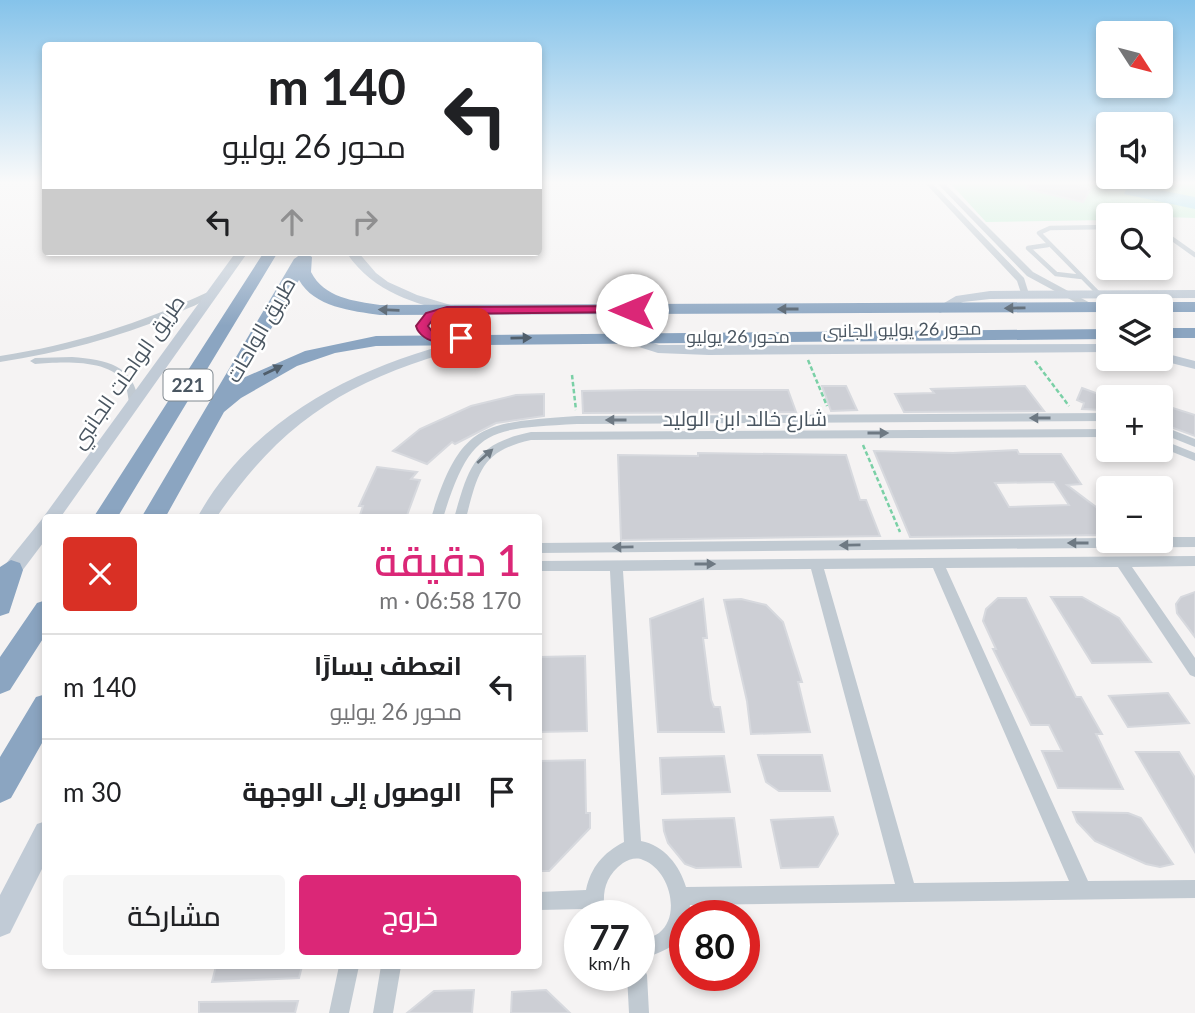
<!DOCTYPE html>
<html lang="ar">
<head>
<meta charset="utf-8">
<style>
	body { margin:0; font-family:Lato,Cairo,sans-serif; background:#f6f6f6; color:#202124; direction:rtl; height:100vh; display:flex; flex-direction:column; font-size:26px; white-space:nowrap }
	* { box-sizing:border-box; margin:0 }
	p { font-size:23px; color:#757577 }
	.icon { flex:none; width:38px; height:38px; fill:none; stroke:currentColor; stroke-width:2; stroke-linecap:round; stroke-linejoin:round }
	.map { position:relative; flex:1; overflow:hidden; direction:ltr }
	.panel { position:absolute; left:42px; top:514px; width:500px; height:455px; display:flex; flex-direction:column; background:#fff; border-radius:7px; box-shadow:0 4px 10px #0003; direction:rtl }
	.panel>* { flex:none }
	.top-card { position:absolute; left:42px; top:42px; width:500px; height:214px; border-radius:7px; box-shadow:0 4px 10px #0003; direction:rtl; background:#fff; color:#202124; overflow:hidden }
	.needle { width:46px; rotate:126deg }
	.buttons { position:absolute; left:1096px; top:21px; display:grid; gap:14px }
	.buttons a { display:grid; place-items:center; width:77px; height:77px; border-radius:7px; background:#fff; box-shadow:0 4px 10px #0003; font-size:35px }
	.speed { position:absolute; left:564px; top:900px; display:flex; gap:14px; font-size:35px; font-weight:700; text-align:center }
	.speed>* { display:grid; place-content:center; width:91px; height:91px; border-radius:50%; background:#fff; box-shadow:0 4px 10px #0003; line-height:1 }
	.speed small { font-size:18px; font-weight:400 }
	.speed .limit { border:10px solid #d22; background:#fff; color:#111 }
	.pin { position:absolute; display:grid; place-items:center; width:60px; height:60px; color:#fff; margin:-30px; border-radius:14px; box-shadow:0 4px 10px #0006 }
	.me { position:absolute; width:77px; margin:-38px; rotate:270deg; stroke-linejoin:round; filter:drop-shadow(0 0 5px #0008) }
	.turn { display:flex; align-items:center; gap:24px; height:147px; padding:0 21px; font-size:32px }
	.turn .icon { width:91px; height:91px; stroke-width:2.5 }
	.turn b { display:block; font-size:49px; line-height:60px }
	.lanes { display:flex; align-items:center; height:66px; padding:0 21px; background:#0003; justify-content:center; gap:35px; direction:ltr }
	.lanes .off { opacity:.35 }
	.round { display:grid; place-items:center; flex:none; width:74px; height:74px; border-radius:7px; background:#f6f6f6 }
	.summary { display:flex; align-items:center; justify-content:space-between; height:119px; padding:0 21px }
	h1 { font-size:42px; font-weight:600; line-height:52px; color:#db2777 }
	.action { display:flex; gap:14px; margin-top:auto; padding:14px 21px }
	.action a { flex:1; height:80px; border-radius:7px; background:#db2777; color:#fff; font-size:28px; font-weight:600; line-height:80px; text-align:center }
	.action a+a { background:#f6f6f6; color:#202124 }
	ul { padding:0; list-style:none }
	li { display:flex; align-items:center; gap:21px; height:105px; padding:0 21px; border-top:2px solid #e0e0e0 }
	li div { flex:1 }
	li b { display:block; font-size:26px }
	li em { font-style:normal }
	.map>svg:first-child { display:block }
</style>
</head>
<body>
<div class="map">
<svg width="1195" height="1013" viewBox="0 0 1195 1013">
	<rect width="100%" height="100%" fill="#f5f3f3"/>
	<path fill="#c3f1d5" d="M951,184H1195V218L1108,215V220L986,222Z"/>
	<path fill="#90daee" d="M1128,184L1195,197V209L1124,194Z"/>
	<path fill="#cdcfd5" stroke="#d7d9de" stroke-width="2" fill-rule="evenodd" d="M1028,184H1074L1091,188L1083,202L1027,189Z
		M822,386H846L857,410L831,411Z
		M1025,386L1044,411L904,412L895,394L934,393L931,389Z
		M1082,388L1107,397L1102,410L1082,409L1084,403L1077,400Z
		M640,390H788L796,412L583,413L582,391Z
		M544,394V416L496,423L455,444L452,442L427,464L393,451L420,429L471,406L516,395Z
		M1160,404L1195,415V436L1160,423Z
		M1017,450L1019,454H1061L1081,484L1067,485L1096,507L1108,523V535L910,537L874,451L953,453ZM1054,482L1069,505L1009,507L995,483Z
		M698,453L846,455L860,500H866L880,536L621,540L618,455L698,456Z
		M377,467L417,472L411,479L420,480L406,518L360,515L363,506H359Z
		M1195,592V637L1177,613L1176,604L1181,597Z
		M1051,597H1082L1119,618L1151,662L1092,663Z
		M998,598H1026L1076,697H1081L1102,734H1096L1123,789L1058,788L1042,751H1062L1049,725H1031L993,649H996L983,621L986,609Z
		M703,599L707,638H703L711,700L714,707H720L724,732H658L650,619Z
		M741,599L766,605L783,622L802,682H798L810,732L751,734L747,701L724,600Z
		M585,656L587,731L539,732V657Z
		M1168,693L1189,723L1128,727L1109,696Z
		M1136,752H1179L1195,778V852Z
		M758,755H822L830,791H779L766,782Z
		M724,756L730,792L662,794L660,758Z
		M585,760L586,813H590V828L549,871H539V761Z
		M1073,812L1128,813L1141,818L1173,864L1160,867L1146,864L1095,841L1077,822Z
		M833,817L838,834L818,867L781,868L771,820Z
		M734,818L741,867L696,868L685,864L668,843L664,831L663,820Z
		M216,966H302L299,978L212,982Z
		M474,990L472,1013H407L434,991Z
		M546,990L570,1013H511L512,992Z
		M298,1001L295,1013H199V1002Z"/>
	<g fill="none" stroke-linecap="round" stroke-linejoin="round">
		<path stroke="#7ad0a6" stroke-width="2.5" stroke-dasharray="4.5 2.5" stroke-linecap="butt" d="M808,360L827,406
			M1035,361L1069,406
			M572,375L576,410
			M863,445L900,532"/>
		<path stroke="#c1cad2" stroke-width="4.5" d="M1160,230L1195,255
			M1048,245L1028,248L1056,274L1082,277
			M1100,295L1039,233L1050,228L1108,227"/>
		<path fill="#c1cad2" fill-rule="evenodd" d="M926,184H933L1024,278L1029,294L1028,296H1022L1017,281Z
			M938,184H945L1033,272L1094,305V309H1088L1027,276Z
			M208,292L215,294C203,303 186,309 172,315C117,338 59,353 0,362V356C73,345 141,323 208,292Z
			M72,357C107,360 134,364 139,404L138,406H130C128,400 128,391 125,384C112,358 59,362 35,364L30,361L35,358Z
			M1108,413V421L577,424C488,429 471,427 443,518H431C461,422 482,423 577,416Z
			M1160,425L1195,439V447L1160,433Z
			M1108,429V437L531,440C481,451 478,473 466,518H454C469,466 474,444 531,432Z
			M1160,439L1195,453V461L1160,447Z
			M1160,537H1195V547L539,553V543L1108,538V541H1160Z
			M1195,556V566L1132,567L1195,658V677L1190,675L1118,567L946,568L1088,881L1195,880V898L690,905L689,915H684C684,948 665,950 639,960V940C645,938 654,937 659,933C682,915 669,869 643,860C637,857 629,859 623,863C604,877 602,893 605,915H587L585,909L539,910V892L586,890C591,867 603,853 624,842L610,571H539V561ZM933,568L1069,881L914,883L824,569ZM811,569L895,884L686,887C680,866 664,845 641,841L623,571Z
			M339,966H359L349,1013H329Z
			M381,966H401L393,1013H373Z
			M639,966L644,968L647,975L649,1013H629L627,975H639Z"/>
		<path fill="#c1cbd6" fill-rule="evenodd" d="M236,252H248L60,518H46V539L7,591L0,593V571L42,519Z
			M346,252H358L376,273L388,282L417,295L464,309L458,313C413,304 373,292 346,252Z
			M1195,290V298L990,299L963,302L940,313L934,309L956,296L990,291Z
			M622,333L659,345L1108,344V352L709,355L658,353L617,340V334Z
			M475,337L482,341L480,344C360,374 286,414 216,518H197C254,414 365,363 475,337Z
			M1160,352L1195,361V369L1155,359H1160Z
			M46,821V861L10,933L0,937V895L37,824Z"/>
		<path fill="#8ba5c1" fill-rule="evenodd" d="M264,252H278L117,518H93Z
			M304,252L312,257L311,272C324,298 354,301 380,305L1108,302L1116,306H1108V312L380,315C352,311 314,307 299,280L243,378L305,351L376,336L1108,329V339L376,346L335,353L297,366L241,398L224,412L165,518H141L294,259Z
			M1160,302H1195V312H1160V306H1152Z
			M1160,328H1195V338H1160Z
			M11,560L20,563L23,570L9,613L0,616V567Z
			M46,600V634L10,690L0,694V657L37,603Z
			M46,694V736L11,798L0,803V757L36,697Z"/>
	</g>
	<defs><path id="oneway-solid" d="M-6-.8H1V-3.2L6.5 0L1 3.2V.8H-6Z" transform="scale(1.75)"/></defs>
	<g fill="#505e6b">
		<use href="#oneway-solid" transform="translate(1015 308) rotate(179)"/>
		<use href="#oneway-solid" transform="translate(788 309) rotate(180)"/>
		<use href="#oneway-solid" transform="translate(389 310) rotate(-178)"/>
		<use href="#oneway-solid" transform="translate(521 338) rotate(-1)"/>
		<use href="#oneway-solid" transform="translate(273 370) rotate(-26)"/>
	</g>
	<g fill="#6e7983">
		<use href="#oneway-solid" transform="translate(1040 418) rotate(180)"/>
		<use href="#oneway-solid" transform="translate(616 420) rotate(180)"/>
		<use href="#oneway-solid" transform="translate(878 433)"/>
		<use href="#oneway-solid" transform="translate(485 456) rotate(-42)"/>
		<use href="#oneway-solid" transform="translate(1078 543) rotate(180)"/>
		<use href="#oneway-solid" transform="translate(850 545) rotate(179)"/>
		<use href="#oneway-solid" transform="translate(623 547) rotate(179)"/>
		<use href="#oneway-solid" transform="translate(705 564)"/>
	</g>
	<linearGradient id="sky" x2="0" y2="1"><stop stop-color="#85c3ea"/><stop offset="0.56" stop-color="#fafafa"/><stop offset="1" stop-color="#fafafa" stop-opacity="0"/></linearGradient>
	<rect width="1195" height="326" fill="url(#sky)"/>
	<path fill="#db2777" stroke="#8e194d" stroke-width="2" d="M632,306L636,307V312L448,314L434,318L428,326L434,334L465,336L467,338C454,348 421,344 416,326L426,313L447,307Z"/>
	<g text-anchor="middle" stroke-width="5" stroke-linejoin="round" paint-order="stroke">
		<g font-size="18" fill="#4a5661" stroke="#fff">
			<text transform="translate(902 330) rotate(-1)" y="6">محور 26 يوليو الجانبى</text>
			<text x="738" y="343">محور 26 يوليو</text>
		</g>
		<rect fill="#fff" stroke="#808990" stroke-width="2" x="163.5" y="369.5" width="49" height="31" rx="5"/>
		<g font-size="19" font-weight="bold" fill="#4a5661">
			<text x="188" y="392">221</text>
		</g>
		<g font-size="21" fill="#4a5661" stroke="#fff">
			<text transform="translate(261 330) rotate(-60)" y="7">طريق الواحات</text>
			<text transform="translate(128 372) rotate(-55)" y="7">طريق الواحات الجانبي</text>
			<text x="745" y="426">شارع خالد ابن الوليد</text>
		</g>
	</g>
</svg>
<div class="buttons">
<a><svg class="needle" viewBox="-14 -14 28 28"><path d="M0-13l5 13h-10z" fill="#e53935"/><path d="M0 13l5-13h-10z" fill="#757577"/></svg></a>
<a><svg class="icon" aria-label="sound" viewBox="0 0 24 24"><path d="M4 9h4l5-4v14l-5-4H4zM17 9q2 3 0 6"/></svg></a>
<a><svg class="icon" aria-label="search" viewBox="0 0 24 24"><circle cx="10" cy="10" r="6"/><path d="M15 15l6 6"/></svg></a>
<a><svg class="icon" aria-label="layers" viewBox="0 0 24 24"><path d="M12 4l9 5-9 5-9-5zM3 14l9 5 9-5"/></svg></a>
<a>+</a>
<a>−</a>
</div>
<div class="speed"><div>77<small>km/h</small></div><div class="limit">80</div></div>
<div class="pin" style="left:461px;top:338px;background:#d93025"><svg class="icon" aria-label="arrive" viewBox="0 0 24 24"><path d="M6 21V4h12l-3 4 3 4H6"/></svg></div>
<svg class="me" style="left:632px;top:310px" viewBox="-20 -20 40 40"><circle r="19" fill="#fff"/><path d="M0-13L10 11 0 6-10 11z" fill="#db2777"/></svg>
<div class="top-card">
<div class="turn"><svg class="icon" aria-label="left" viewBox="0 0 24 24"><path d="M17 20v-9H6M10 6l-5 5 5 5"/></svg><div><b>140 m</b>محور 26 يوليو</div></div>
<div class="lanes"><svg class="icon" aria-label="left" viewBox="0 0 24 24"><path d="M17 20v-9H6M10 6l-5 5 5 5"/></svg><svg class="icon off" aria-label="ahead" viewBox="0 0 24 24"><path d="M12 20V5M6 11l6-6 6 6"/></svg><svg class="icon off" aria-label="right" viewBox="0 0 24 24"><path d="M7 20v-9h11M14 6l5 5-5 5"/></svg></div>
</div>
<section class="panel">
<div class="summary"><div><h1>1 دقيقة</h1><p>170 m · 06:58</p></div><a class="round" style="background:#d93025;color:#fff"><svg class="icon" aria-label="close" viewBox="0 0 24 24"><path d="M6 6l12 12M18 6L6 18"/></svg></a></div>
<ul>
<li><svg class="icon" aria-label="left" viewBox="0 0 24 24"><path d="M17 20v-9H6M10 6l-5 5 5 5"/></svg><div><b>انعطف يسارًا</b><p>محور 26 يوليو</p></div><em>140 m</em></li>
<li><svg class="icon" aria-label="arrive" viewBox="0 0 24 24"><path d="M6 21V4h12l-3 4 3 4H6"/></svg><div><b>الوصول إلى الوجهة</b></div><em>30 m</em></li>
</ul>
<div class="action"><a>خروج</a><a>مشاركة</a></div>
</section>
</div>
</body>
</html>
